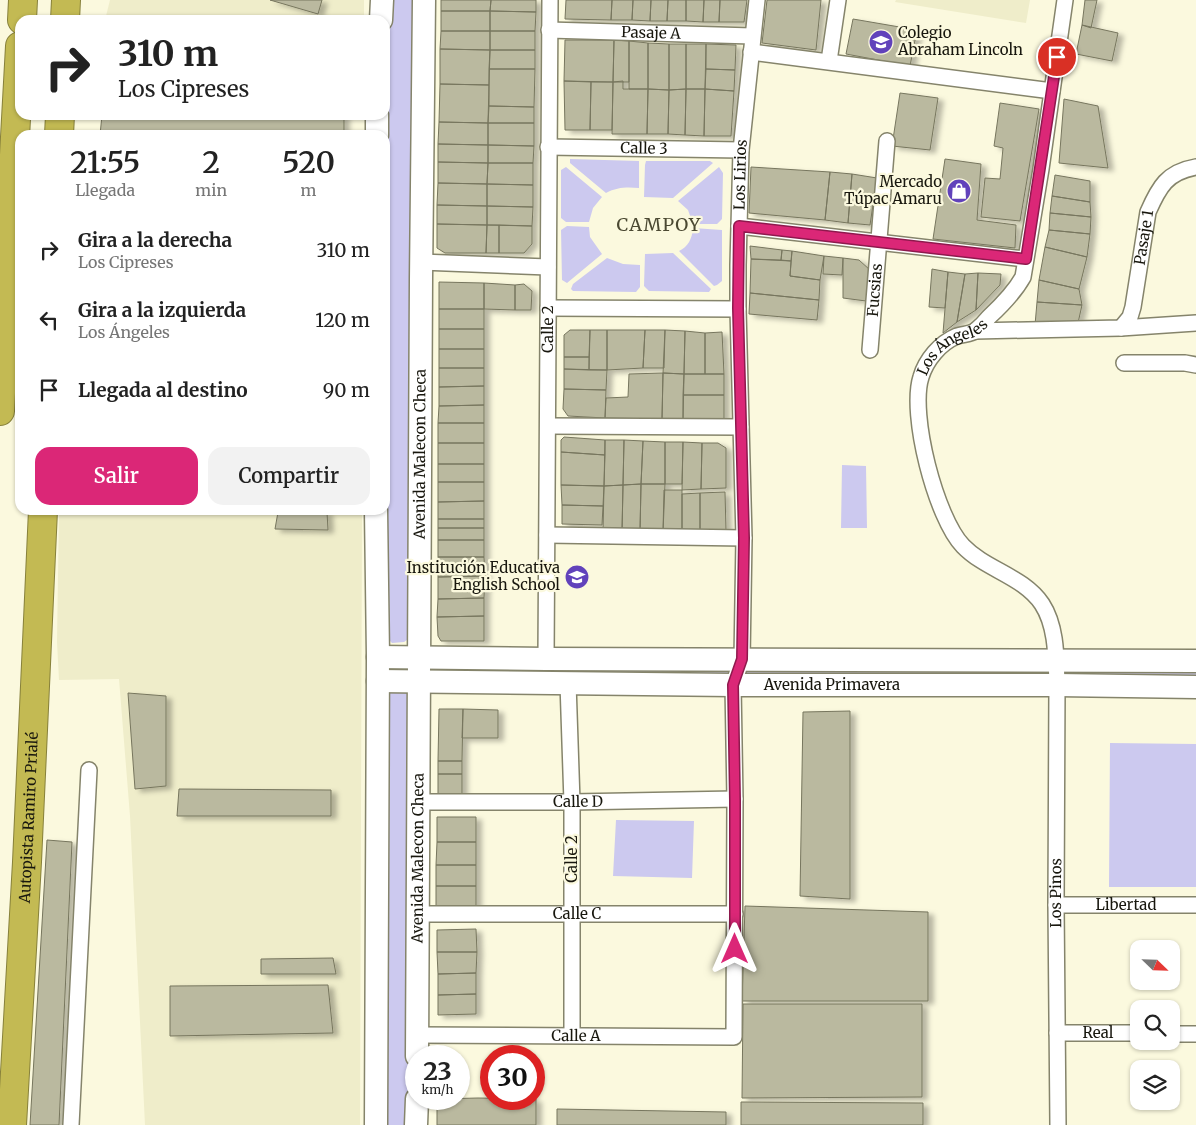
<!DOCTYPE html>
<html lang="es">
<head>
<meta charset="utf-8">
<style>
	body { margin:0; font-family:Merriweather,serif; background:#f2f2f2; color:#222; height:100vh; display:flex; flex-direction:column; font-size:19px; white-space:nowrap }
	* { box-sizing:border-box; margin:0 }
	p { font-size:16px; color:#767676 }
	.icon { flex:none; width:28px; height:28px; fill:none; stroke:currentColor; stroke-width:2; stroke-linecap:round; stroke-linejoin:round }
	.map { position:relative; flex:1; overflow:hidden }
	.drawer { position:absolute; left:15px; top:130px; width:375px; height:385px; display:flex; flex-direction:column; background:#fff; border-radius:15px; box-shadow:0 1px 4px #0004 }
	.drawer>* { flex:none }
	.hud { position:absolute; left:15px; top:15px; width:375px; height:105px; border-radius:15px; box-shadow:0 1px 4px #0004; background:#fff; color:#222; overflow:hidden }
	.needle { width:32px; rotate:113deg }
	.fabs { position:absolute; left:1130px; top:940px; display:grid; gap:10px }
	.fabs a { display:grid; place-items:center; width:50px; height:50px; border-radius:10px; background:#fff; box-shadow:0 1px 4px #0004; font-size:25px }
	.speed { position:absolute; left:405px; top:1045px; display:flex; gap:10px; font-size:25px; font-weight:700; text-align:center }
	.speed>* { display:grid; place-content:center; width:65px; height:65px; border-radius:50%; background:#fff; box-shadow:0 1px 4px #0004; line-height:1 }
	.speed small { font-size:12px; font-weight:400 }
	.speed .limit { border:8px solid #d22; background:#fff; color:#111 }
	.pin { position:absolute; display:grid; place-items:center; width:42px; height:42px; color:#fff; margin:-21px; border:2px solid #fff; border-radius:50%; box-shadow:0 1px 5px #0007 }
	.me { position:absolute; width:55px; margin:-28px; rotate:0deg; stroke-linejoin:round; filter:drop-shadow(0 0 4px #0008) }
	.turn { display:flex; align-items:center; gap:18px; height:105px; padding:0 20px; font-size:22px }
	.turn .icon { width:65px; height:65px; stroke-width:2.5 }
	.turn b { display:block; font-size:35px; line-height:42px }
	.eta { display:flex; justify-content:space-evenly; align-items:center; height:85px; text-align:center }
	.eta b { font-size:30px; font-weight:600; line-height:35px }
	.primary-button { display:flex; gap:10px; margin-top:auto; padding:10px 20px }
	.primary-button a { flex:1; height:58px; border-radius:15px; background:#db2777; color:#fff; font-size:20px; font-weight:600; line-height:58px; text-align:center }
	.primary-button a+a { background:#f2f2f2; color:#222 }
	ul { padding:0; list-style:none }
	li { display:flex; align-items:center; gap:15px; height:70px; padding:0 20px }
	li div { flex:1 }
	li b { display:block; font-size:19px }
	li em { font-style:normal }
	.map>svg:first-child { display:block }
</style>
</head>
<body>
<div class="map">
<svg width="1196" height="1125" viewBox="0 0 1196 1125">
	<defs>
		<filter id="shadow"><feDropShadow dx="5.5" dy="3" stdDeviation="2.5" flood-color="#0004"/></filter>
	</defs>
	<rect width="100%" height="100%" fill="#fbf9de"/>
	<path fill="#efedca" d="M110,0H364V20H105Z
		M896,0H1030L1026,23L895,2Z
		M59,510H362L360,1125H145L130,816L119,679L59,680L57,642Z"/>
	<path fill="#ccc9ef" d="M389,0H417L411,637L404,642L392,643L384,635L385,506V243Z
		M570,159L639,161V188C627,187 617,187 606,193L570,163Z
		M646,161H710L713,163L673,198L644,197L645,165Z
		M566,167L602,197L593,208L589,222H566L561,218V170Z
		M719,167L723,173L722,219L717,224H693L688,210L678,201Z
		M567,226L589,227L590,237L602,254L567,283L562,280L561,230Z
		M693,228L722,230V281L717,285L714,286L679,251C688,247 692,239 693,228Z
		M673,253L711,289L709,292L649,291L644,286L645,254Z
		M607,258L623,264L640,265V287L636,292L573,291L571,289L573,284Z
		M842,465L866,466L867,528H841Z
		M441,664L1052,667L1051,680L441,676Z
		M1079,669H1196V682L1079,681Z
		M389,693H407L413,699L411,1125H382L383,703Z
		M1110,743L1196,744V887H1109Z
		M616,820L694,821L692,878L613,876Z"/>
	<path fill="#bab99f" stroke="#77765e" filter="url(#shadow)" d="M270,0H322L318,14Z
		M441,0H491L490,11H441Z
		M491,0H536V12L490,11Z
		M566,0H612L611,20L565,19Z
		M612,0H633L632,20H611Z
		M633,0H651L650,21L632,20Z
		M651,0H668L667,21H650Z
		M668,0H686V21H667Z
		M686,0H704L703,22L686,21Z
		M704,0H720L719,22H703Z
		M720,0H747L744,22H719Z
		M767,0H821L816,50L762,43Z
		M1085,0H1097L1091,28L1082,25Z
		M441,11H490V31H441Z
		M490,11L536,12L535,31H490Z
		M853,19L917,30L910,66L846,54Z
		M1082,25L1118,33L1112,61L1076,54Z
		M441,31H490V50L440,49Z
		M490,31H535V50H490Z
		M565,40H614L613,82L564,81Z
		M614,40L629,41V82H613Z
		M629,41L648,43V89H629Z
		M648,43L669,44V90L648,89Z
		M669,44H686V89L669,90Z
		M686,44H706L705,89H686Z
		M706,44L736,45L735,70L706,69Z
		M440,49L490,50L489,85L440,84Z
		M490,50H535V69H489Z
		M489,69H535L534,107L489,106Z
		M706,69L735,70L734,91L705,89Z
		M564,81L591,82L590,130H565Z
		M623,81V89H648L647,134H612L613,82Z
		M591,82H613L612,130H590Z
		M440,84L489,85L488,123L439,122Z
		M648,89L669,90L668,134H647Z
		M686,89H705L704,136L685,135Z
		M686,89L685,135L668,134L669,90Z
		M705,89L734,91L731,136H704Z
		M900,93L938,98L930,150L892,146Z
		M1064,99L1098,106L1108,168L1059,163Z
		M1000,103L1039,109L1020,221L981,217L985,178L1000,179L1003,148L994,146Z
		M489,106L534,107V123H488Z
		M102,115H344V135H100Z
		M439,122L488,123V145L438,144Z
		M488,123H534V146L488,145Z
		M438,144L488,145V163L438,162Z
		M488,145L534,146L533,163H488Z
		M945,159L981,164L977,220L1016,225L1015,248L933,239Z
		M438,162L488,163L487,184L438,183Z
		M488,163H533V185L487,184Z
		M751,167L830,172L825,220L749,213Z
		M830,172L852,174L848,223L825,220Z
		M852,174L877,178L870,225L848,223Z
		M1055,175L1090,181V202L1052,196Z
		M438,183L487,184V206L437,205Z
		M487,184L533,185V207L487,206Z
		M1052,196L1090,202L1091,217L1050,213Z
		M437,205L487,206V225L437,224Z
		M487,206L533,207L532,226L487,225Z
		M1050,213L1091,217L1090,234L1049,230Z
		M437,224L487,225L486,253H445L437,248Z
		M487,225H499V253H486Z
		M499,225L532,226V244L524,253H499Z
		M1049,230L1090,234L1087,257L1045,247Z
		M750,246L782,250L781,260L751,259Z
		M1045,247L1087,257L1079,289L1039,280Z
		M782,250L792,251L791,261L781,260Z
		M792,251L824,256L820,280L790,276Z
		M824,256L843,258L842,275L823,274Z
		M843,258L859,260L870,270L866,301L843,298Z
		M751,259L791,261L790,276L820,280L819,300L750,293Z
		M932,269L948,272L945,308L929,307Z
		M948,272L965,274L957,322L943,333Z
		M978,273L1001,274L1000,285L976,310Z
		M978,273L976,310L957,322L965,274Z
		M1039,280L1079,289L1082,305L1037,302Z
		M439,282L484,283V309H439Z
		M484,283L515,285V310L484,309Z
		M524,284L532,291L531,310H515V285Z
		M750,293L819,300L817,320L749,314Z
		M1037,302L1082,305L1078,323L1035,325Z
		M439,309H484V329H439Z
		M439,329H484V349H439Z
		M570,330H590L589,357H564V335Z
		M590,330H607V370H589Z
		M607,330H645L643,368L607,370Z
		M645,330H665L664,368H643Z
		M665,330L685,331L684,374L663,373Z
		M685,331L705,333V374H684Z
		M722,332L724,374H705V333Z
		M439,349H484V368H439Z
		M564,357H589V370L564,369Z
		M439,368H484V386L439,387Z
		M564,369L607,370L606,390L564,389Z
		M663,373L684,374L683,421L662,419Z
		M663,373L662,419L605,418L606,398L628,397L629,374Z
		M684,374H724V395H683Z
		M484,386V405L439,406V387Z
		M564,389L606,390L605,418L568,416L563,409Z
		M683,395H724V419L683,421Z
		M484,405V423H438L439,406Z
		M438,423H484V443H438Z
		M564,437L605,440V455L561,452V440Z
		M605,440H624L623,485L604,486Z
		M624,440L643,441L641,484L623,485Z
		M643,441L665,442V484H641Z
		M665,442H683L682,484H665Z
		M683,442L702,443L701,489L682,490Z
		M438,443H484V464H438Z
		M702,443H718L726,448V488L701,489Z
		M561,452L605,455L604,486L561,485Z
		M438,464H484V482H438Z
		M438,482H484V501L438,502Z
		M641,484H665L663,532H640Z
		M641,484L640,532H622L623,485Z
		M561,485L604,486L603,506L562,505Z
		M623,485L622,532L603,531L604,486Z
		M664,490H682V531L663,532Z
		M725,492L726,530L700,531V493Z
		M700,493V531H682V494Z
		M484,501V519H438V502Z
		M562,505L603,506L602,525L562,524Z
		M278,512H327L328,530L275,529Z
		M438,519H484V528H438Z
		M438,528H484V540H438Z
		M438,540H484V557H438Z
		M438,557H484L485,576L438,577Z
		M485,576L484,598L438,599V577Z
		M484,598V616L437,617L438,599Z
		M484,616V641H441L438,636L437,617Z
		M128,693L166,696V786L135,789Z
		M439,709H463L462,761H438Z
		M463,709L498,710V738H462Z
		M850,711V899L800,896L803,712Z
		M438,761H462V774H438Z
		M438,774H462V797H438Z
		M179,789L331,790V816H177Z
		M437,817H476V842H437Z
		M47,840L72,842L59,1125H30Z
		M437,842H476V865H436Z
		M436,865H476V886H436Z
		M436,886H476V909H436Z
		M745,906L928,912V1001H742Z
		M476,929L477,952H437V930Z
		M437,952H477L476,973L438,974Z
		M333,958L336,974H261V959Z
		M476,973V994L438,995V974Z
		M328,985L333,1033L170,1036V986Z
		M476,994V1014L438,1015V995Z
		M743,1004H922V1097L742,1098Z
		M478,1098L536,1099V1125H437V1099Z
		M741,1102L923,1103V1125H741Z
		M557,1109L726,1112V1125H557Z"/>
	<g fill="none" stroke-linecap="round" stroke-linejoin="round">
		<defs>
			<g id="street">
				<path id="s1" d="M549,30L752,36"/>
				<path d="M751,52L1052,91"/>
				<path d="M829,61L838,0"/>
				<path id="s2" d="M548,147L741,150"/>
				<path d="M739,226L1025,259"/>
				<path d="M421,262L548,267"/>
				<path d="M548,308L738,309"/>
				<path id="s3" d="M1121,328L1130,317L1133,307L1148,212C1159,187 1167,172 1196,167"/>
				<path d="M975,331L1121,328L1196,323"/>
				<path id="s4" d="M870,350L887,141"/>
				<path d="M1124,363H1185L1196,365"/>
				<path d="M548,426L741,427"/>
				<path d="M547,535L744,538"/>
				<path id="s5" d="M546,659L550,0"/>
				<path d="M568,683L572,802V1035"/>
				<path id="s6" d="M420,802H572L735,799"/>
				<path id="s7" d="M1056,905H1196"/>
				<path id="s8" d="M418,914H735"/>
				<path id="s9" d="M1057,1033H1139"/>
				<path d="M1171,1034H1196"/>
				<path id="s10" d="M417,1035L734,1037L735,799L733,685L742,659L744,538L738,309V265L741,150L757,0"/>
				<path d="M71,1125L89,770"/>
				<path id="s11" d="M1058,1125L1056,905L1057,685C1056,659 1057,627 1042,604C1023,576 986,570 963,546C936,518 909,414 921,377C926,360 940,343 957,336C963,334 971,334 975,331C980,327 985,322 989,317C1002,305 1014,293 1023,277L1041,169L1065,0"/>
			</g>
			<g id="secondary">
				<path d="M381,20L382,0"/>
				<path d="M377,135V115"/>
				<path d="M376,510L378,657L376,1125"/>
				<path d="M378,657L546,659L1196,661"/>
				<path id="s12" d="M378,681L733,685H1057L1196,687"/>
				<path id="s13" d="M417,1056L421,279L424,0"/>
				<path d="M416,1125L417,1099"/>
			</g>
			<g id="highway">
				<path d="M22,20L23,0"/>
				<path d="M65,20L66,0"/>
				<path d="M59,135L60,115"/>
				<path d="M0,411L20,46"/>
				<path id="s14" d="M12,1125L27,862L43,510"/>
			</g>
		</defs>
		<use href="#street" stroke="#85846b" stroke-width="18"/>
		<use href="#secondary" stroke="#85846b" stroke-width="25"/>
		<use href="#highway" stroke="#87813b" stroke-width="30"/>
		<use href="#street" stroke="#fff" stroke-width="15"/>
		<use href="#secondary" stroke="#fff" stroke-width="22"/>
		<use href="#highway" stroke="#c3ba53" stroke-width="28"/>
	</g>
	<g fill="none" stroke-linecap="round" stroke-linejoin="round">
		<defs>
			<path id="route" d="M735,949V800L733,685L742,659L744,538L738,308L739,226L1026,259L1057,57"/>
		</defs>
		<use href="#route" stroke="#8e194d" stroke-width="12"/>
		<use href="#route" stroke="#db2777" stroke-width="9"/>
	</g>
	<defs>
		<symbol id="school-disc" viewBox="-11 -11 22 22"><circle r="9.5" fill="#6142bb" stroke="#fbf9de"/><path d="M0-5L7-2L0 1L-7-2ZM-4 1L0 2.5L4 1V4Q0 6-4 4Z" fill="#fff"/></symbol>
		<symbol id="shop-disc" viewBox="-11 -11 22 22"><circle r="9.5" fill="#6142bb" stroke="#fbf9de"/><path d="M-5-2.5h2.3a2.7 3.5 0 0 1 5.4 0H5L5.5 6h-11ZM-1.5-2.5h3a1.5 2.3 0 0 0-3 0Z" fill="#fff"/></symbol>
	</defs>
	<g fill-rule="evenodd">
		<use href="#school-disc" x="867" y="28" width="28" height="28"/>
		<use href="#shop-disc" x="945" y="177" width="28" height="28"/>
		<use href="#school-disc" x="563" y="563" width="28" height="28"/>
	</g>
	<g text-anchor="middle" stroke-width="4.5" stroke-linejoin="round" paint-order="stroke">
		<g font-size="15" fill="#18170e" stroke="#fbf9de">
			<text dy="5" stroke="none"><textPath href="#s1" startOffset="102">Pasaje A</textPath></text>
			<text dy="5" stroke="none"><textPath href="#s2" startOffset="96">Calle 3</textPath></text>
			<text dy="5" stroke="none"><textPath href="#s10" startOffset="1181">Los Lirios</textPath></text>
			<text dy="5" stroke="none"><textPath href="#s3" startOffset="95">Pasaje 1</textPath></text>
			<text dy="5" stroke="none"><textPath href="#s4" startOffset="60">Fucsias</textPath></text>
			<text dy="5" stroke="none"><textPath href="#s5" startOffset="330">Calle 2</textPath></text>
			<text dy="5" stroke="none"><textPath href="#s11" startOffset="846">Los Ángeles</textPath></text>
			<text dy="5" stroke="none"><textPath href="#s13" startOffset="602">Avenida Malecon Checa</textPath></text>
			<text dy="5" stroke="none"><textPath href="#s12" startOffset="454">Avenida Primavera</textPath></text>
			<text dy="5" stroke="none"><textPath href="#s6" startOffset="158">Calle D</textPath></text>
			<text dy="5" stroke="none"><textPath href="#s14" startOffset="308">Autopista Ramiro Prialé</textPath></text>
			<text dy="5" stroke="none"><textPath href="#s13" startOffset="198">Avenida Malecon Checa</textPath></text>
			<text transform="translate(572 859) rotate(-90)" y="5">Calle 2</text>
			<text dy="5" stroke="none"><textPath href="#s11" startOffset="232">Los Pinos</textPath></text>
			<text dy="5" stroke="none"><textPath href="#s7" startOffset="70">Libertad</textPath></text>
			<text dy="5" stroke="none"><textPath href="#s8" startOffset="159">Calle C</textPath></text>
			<text dy="5" stroke="none"><textPath href="#s9" startOffset="41">Real</textPath></text>
			<text dy="5" stroke="none"><textPath href="#s10" startOffset="159">Calle A</textPath></text>
		</g>
		<g font-size="15" fill="#18170e" stroke="#fbf9de" text-anchor="end">
			<text x="898" y="38" text-anchor="start">Colegio<tspan x="898" dy="17">Abraham Lincoln</tspan></text>
			<text x="942" y="187">Mercado<tspan x="942" dy="17">Túpac Amaru</tspan></text>
			<text x="560" y="573">Institución Educativa<tspan x="560" dy="17">English School</tspan></text>
		</g>
		<g font-size="18" letter-spacing="1" fill="#4b4932" stroke="#fbf9de">
			<text x="659" y="231">CAMPOY</text>
		</g>
	</g>
</svg>
<div class="fabs">
<a><svg class="needle" viewBox="-14 -14 28 28"><path d="M0-13l5 13h-10z" fill="#e53935"/><path d="M0 13l5-13h-10z" fill="#767676"/></svg></a>
<a><svg class="icon" aria-label="search" viewBox="0 0 24 24"><circle cx="10" cy="10" r="6"/><path d="M15 15l6 6"/></svg></a>
<a><svg class="icon" aria-label="layers" viewBox="0 0 24 24"><path d="M12 4l9 5-9 5-9-5zM3 14l9 5 9-5"/></svg></a>
</div>
<div class="speed"><div>23<small>km/h</small></div><div class="limit">30</div></div>
<div class="pin" style="left:1057px;top:57px;background:#d93025"><svg class="icon" aria-label="arrive" viewBox="0 0 24 24"><path d="M6 21V4h12l-3 4 3 4H6"/></svg></div>
<svg class="me" style="left:735px;top:949px" viewBox="-20 -20 40 40"><path d="M0-17L14 15 0 8-14 15z" fill="#db2777" stroke="#fff" stroke-width="4"/></svg>
<div class="hud">
<div class="turn"><svg class="icon" aria-label="right" viewBox="0 0 24 24"><path d="M7 20v-9h11M14 6l5 5-5 5"/></svg><div><b>310 m</b>Los Cipreses</div></div>
</div>
<section class="drawer">
<div class="eta">
<div><b>21:55</b><p>Llegada</p></div>
<div><b>2</b><p>min</p></div>
<div><b>520</b><p>m</p></div>
</div>
<ul>
<li><svg class="icon" aria-label="right" viewBox="0 0 24 24"><path d="M7 20v-9h11M14 6l5 5-5 5"/></svg><div><b>Gira a la derecha</b><p>Los Cipreses</p></div><em>310 m</em></li>
<li><svg class="icon" aria-label="left" viewBox="0 0 24 24"><path d="M17 20v-9H6M10 6l-5 5 5 5"/></svg><div><b>Gira a la izquierda</b><p>Los Ángeles</p></div><em>120 m</em></li>
<li><svg class="icon" aria-label="arrive" viewBox="0 0 24 24"><path d="M6 21V4h12l-3 4 3 4H6"/></svg><div><b>Llegada al destino</b></div><em>90 m</em></li>
</ul>
<div class="primary-button"><a>Salir</a><a>Compartir</a></div>
</section>
</div>
</body>
</html>
